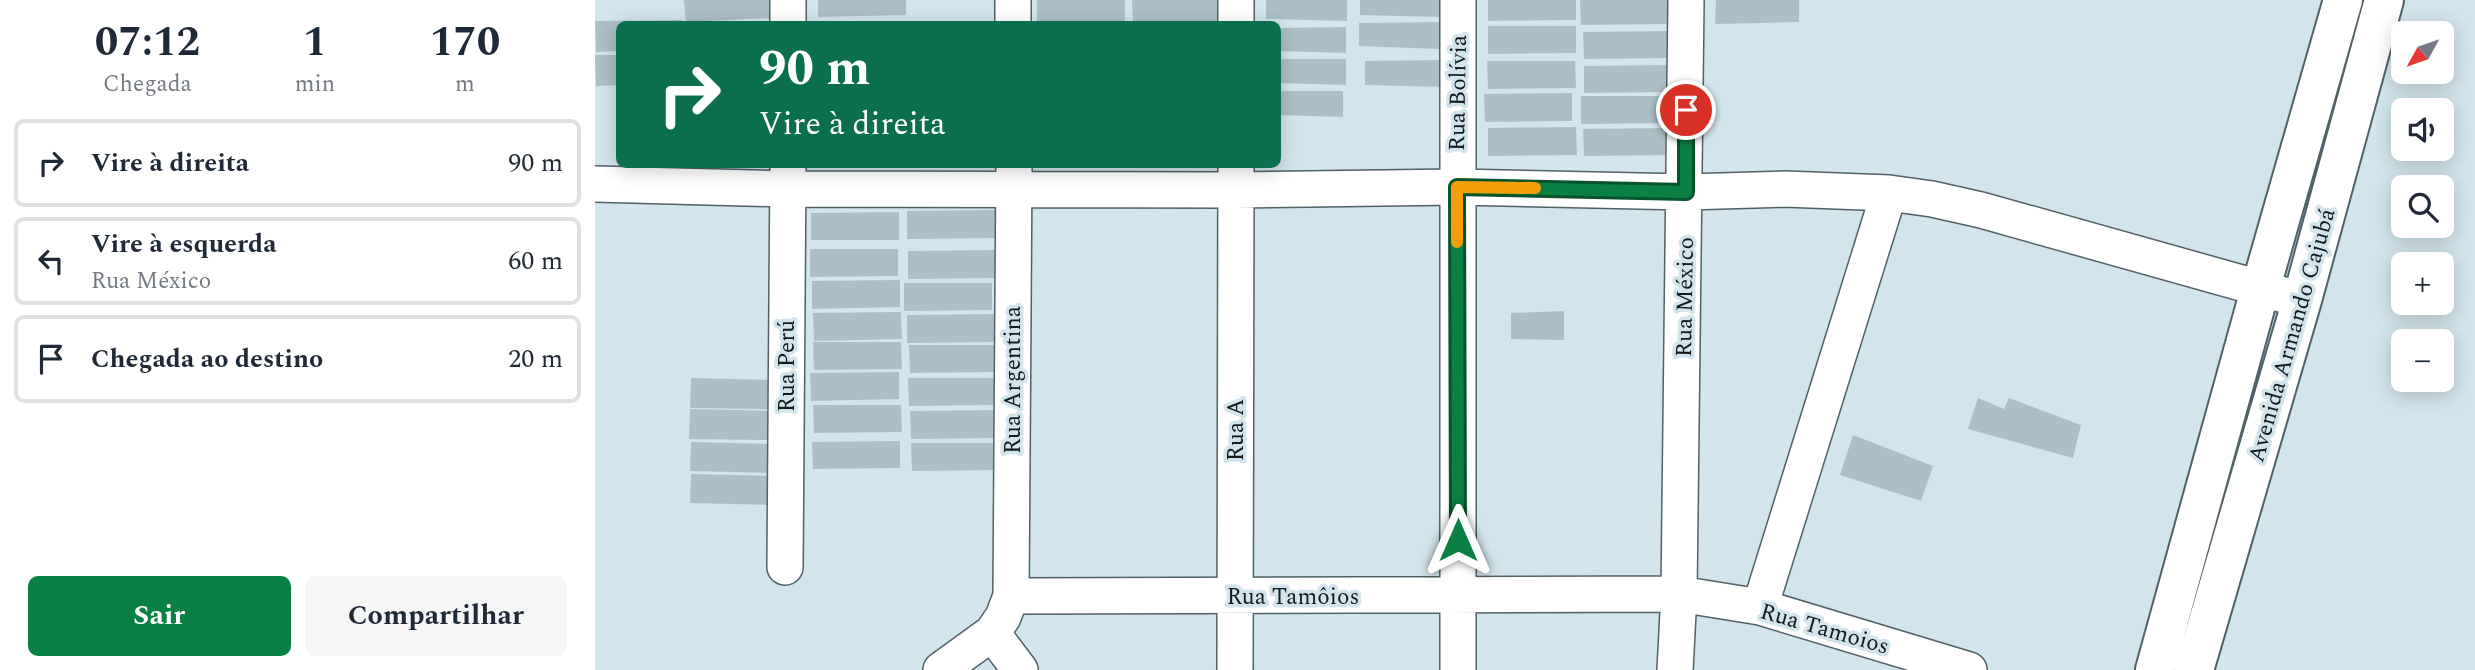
<!DOCTYPE html>
<html lang="pt">
<head>
<meta charset="utf-8">
<style>
	body { margin:0; font-family:Spectral,serif; background:#f6f6f7; color:#1f2937; height:100vh; display:flex; flex-direction:column; font-size:26px; white-space:nowrap }
	* { box-sizing:border-box; margin:0 }
	p { font-size:23px; color:#747a83 }
	.icon { flex:none; width:38px; height:38px; fill:none; stroke:currentColor; stroke-width:2; stroke-linecap:round; stroke-linejoin:round }
	.map { position:relative; flex:1; overflow:hidden }
	.drawer { display:flex; flex-direction:column; background:#fff; width:595px }
	.drawer>* { flex:none }
	.top-card { position:absolute; left:21px; top:21px; width:665px; height:147px; border-radius:10px; box-shadow:0 4px 18px #0003; background:#0b6e4f; color:#fff; overflow:hidden }
	.needle { width:46px; rotate:230deg }
	.controls { position:absolute; left:1796px; top:21px; display:grid; gap:14px }
	.controls a { display:grid; place-items:center; width:63px; height:63px; border-radius:10px; background:#fff; box-shadow:0 4px 18px #0003; font-size:35px }
	.pin { position:absolute; display:grid; place-items:center; width:60px; height:60px; color:#fff; margin:-30px; border:4px solid #fff; border-radius:50%; box-shadow:0 2px 7px #0007 }
	.me { position:absolute; width:77px; margin:-38px; rotate:0deg; stroke-linejoin:round; filter:drop-shadow(0 0 5px #0008) }
	.turn { display:flex; align-items:center; gap:24px; height:147px; padding:0 28px; font-size:32px }
	.turn .icon { width:91px; height:91px; stroke-width:2.5 }
	.turn b { display:block; font-size:49px; line-height:60px }
	.eta { display:flex; justify-content:space-evenly; align-items:center; height:119px; text-align:center }
	.eta b { font-size:42px; font-weight:700; line-height:49px }
	.primary-button { display:flex; gap:14px; margin-top:auto; padding:14px 28px }
	.primary-button a { flex:1; height:80px; border-radius:10px; background:#0b8043; color:#fff; font-size:28px; font-weight:700; line-height:80px; text-align:center }
	.primary-button a+a { background:#f6f6f7; color:#1f2937 }
	ul { padding:0; list-style:none }
	li { display:flex; align-items:center; gap:21px; height:88px; margin:0 14px 10px; padding:0 14px; border:4px solid #e0e1e3; border-radius:10px }
	li div { flex:1 }
	li b { display:block; font-size:26px }
	li em { font-style:normal }
	main { display:flex; flex:1; min-height:0 }
	.map>svg:first-child { display:block }
</style>
</head>
<body>
<main>
<section class="drawer">
<div class="eta">
<div><b>07:12</b><p>Chegada</p></div>
<div><b>1</b><p>min</p></div>
<div><b>170</b><p>m</p></div>
</div>
<ul>
<li><svg class="icon" aria-label="right" viewBox="0 0 24 24"><path d="M7 20v-9h11M14 6l5 5-5 5"/></svg><div><b>Vire à direita</b></div><em>90 m</em></li>
<li><svg class="icon" aria-label="left" viewBox="0 0 24 24"><path d="M17 20v-9H6M10 6l-5 5 5 5"/></svg><div><b>Vire à esquerda</b><p>Rua México</p></div><em>60 m</em></li>
<li><svg class="icon" aria-label="arrive" viewBox="0 0 24 24"><path d="M6 21V4h12l-3 4 3 4H6"/></svg><div><b>Chegada ao destino</b></div><em>20 m</em></li>
</ul>
<div class="primary-button"><a>Sair</a><a>Compartilhar</a></div>
</section>
<div class="map">
<svg width="1880" height="670" viewBox="0 0 1880 670">
	<rect width="100%" height="100%" fill="#d2e5ec"/>
	<path fill="#acbfc6" d="M89,0H177L176,18L91,22Z
		M223,0H311V15L223,17Z
		M442,0H530V24H442Z
		M537,0H625L626,21L538,22Z
		M671,0H752V21L671,19Z
		M765,0H846V17L765,15Z
		M893,0H981V20L893,21Z
		M985,0H1073V24L986,25Z
		M1121,0H1204V22L1120,24Z
		M86,20V24H24V51L1,52L0,21Z
		M306,21V24H228V22Z
		M845,22V49L764,46V23Z
		M893,26H981V53L893,54Z
		M751,27V53L682,51V28Z
		M1076,31V58L989,59L988,32Z
		M0,55H24V85L1,86Z
		M682,59H751V85L682,83Z
		M850,60L851,87L770,85V61Z
		M892,61H980L981,88L893,89Z
		M1077,65V92L989,93V66Z
		M682,91H748V117L682,115Z
		M977,93V121L890,122L889,94Z
		M986,96H1074V123L986,124Z
		M981,127L982,155L893,156V128Z
		M1076,128V155L989,156L988,129Z
		M400,210V238L312,239V211Z
		M304,212V240H216V213Z
		M215,249H303V276L215,277Z
		M401,250V278L313,279V251Z
		M305,280V307L217,309V281Z
		M309,283H397V310L309,311Z
		M969,311V340L916,339V313Z
		M306,312L307,339L219,341L218,313Z
		M400,314L401,342L312,343V315Z
		M218,342H306L307,369L219,370Z
		M314,345H403V372L315,373Z
		M304,372V399L216,401L215,373Z
		M96,378L176,380L174,409L95,408Z
		M313,378H401V405L314,406Z
		M1383,398L1409,409L1414,398L1486,425L1478,458L1373,429Z
		M218,405H306L307,432L219,433Z
		M95,409L175,411L173,440L94,439Z
		M404,410V438L316,439L315,411Z
		M1258,435L1338,466L1326,501L1245,475Z
		M305,441V468L218,469L217,442Z
		M96,442L176,444L175,473L95,471Z
		M316,443H404L405,470L317,471Z
		M96,474L176,476L174,505L95,503Z"/>
	<g fill="none" stroke-linecap="round" stroke-linejoin="round">
		<defs>
			<path id="minor" d="M418,0V24
				M193,24V0
				M641,24V0
				M0,184L193,189L641,190L862,187L1091,192L1190,189L1294,193L1337,199L1386,210L1707,300
				M190,567L193,164
				M416,596L419,164
				M1165,607L1294,193
				M397,633L425,670
				M346,670L397,633L408,617L416,596L1084,594L1165,607L1374,670
				M640,670L641,164
				M863,670V0
				M1080,670L1084,594L1091,0"/>
			<path id="major" d="M1560,670L1665,290L1748,0
				M1599,670L1707,300L1789,0"/>
		</defs>
		<use href="#minor" stroke="#506167" stroke-width="38"/>
		<use href="#major" stroke="#506167" stroke-width="42"/>
		<use href="#minor" stroke="#fff" stroke-width="35"/>
		<use href="#major" stroke="#fff" stroke-width="38"/>
	</g>
	<g fill="none" stroke-linecap="round" stroke-linejoin="round">
		<defs>
			<path id="route" d="M863,540L862,187L1091,192V110"/>
		</defs>
		<use href="#route" stroke="#07532c" stroke-width="18"/>
		<use href="#route" stroke="#0b8043" stroke-width="12"/>
		<path stroke="#f59e0b" stroke-width="12" d="M862,242V187L940,188"/>
	</g>
	<g text-anchor="middle" stroke-width="7" stroke-linejoin="round" paint-order="stroke">
		<g font-size="23" fill="#141b1d" stroke="#d2e5ec">
			<text transform="translate(862 93) rotate(-89)" y="8">Rua Bolívia</text>
			<text transform="translate(1089 297) rotate(-89)" y="8">Rua México</text>
			<text transform="translate(1696 335) rotate(-74)" y="8">Avenida Armando Cajubá</text>
			<text transform="translate(191 366) rotate(-90)" y="8">Rua Perú</text>
			<text transform="translate(417 380) rotate(-90)" y="8">Rua Argentina</text>
			<text transform="translate(640 430) rotate(-90)" y="8">Rua A</text>
			<text x="698" y="604">Rua Tamôios</text>
			<text transform="translate(1230 628) rotate(16)" y="8">Rua Tamoios</text>
		</g>
	</g>
</svg>
<div class="controls">
<a><svg class="needle" viewBox="-14 -14 28 28"><path d="M0-13l5 13h-10z" fill="#e53935"/><path d="M0 13l5-13h-10z" fill="#747a83"/></svg></a>
<a><svg class="icon" aria-label="sound" viewBox="0 0 24 24"><path d="M4 9h4l5-4v14l-5-4H4zM17 9q2 3 0 6"/></svg></a>
<a><svg class="icon" aria-label="search" viewBox="0 0 24 24"><circle cx="10" cy="10" r="6"/><path d="M15 15l6 6"/></svg></a>
<a>+</a>
<a>−</a>
</div>
<div class="pin" style="left:1091px;top:110px;background:#d93025"><svg class="icon" aria-label="arrive" viewBox="0 0 24 24"><path d="M6 21V4h12l-3 4 3 4H6"/></svg></div>
<svg class="me" style="left:863px;top:540px" viewBox="-20 -20 40 40"><path d="M0-17L14 15 0 8-14 15z" fill="#0b8043" stroke="#fff" stroke-width="4"/></svg>
<div class="top-card">
<div class="turn"><svg class="icon" aria-label="right" viewBox="0 0 24 24"><path d="M7 20v-9h11M14 6l5 5-5 5"/></svg><div><b>90 m</b>Vire à direita</div></div>
</div>
</div>
</main>
</body>
</html>
